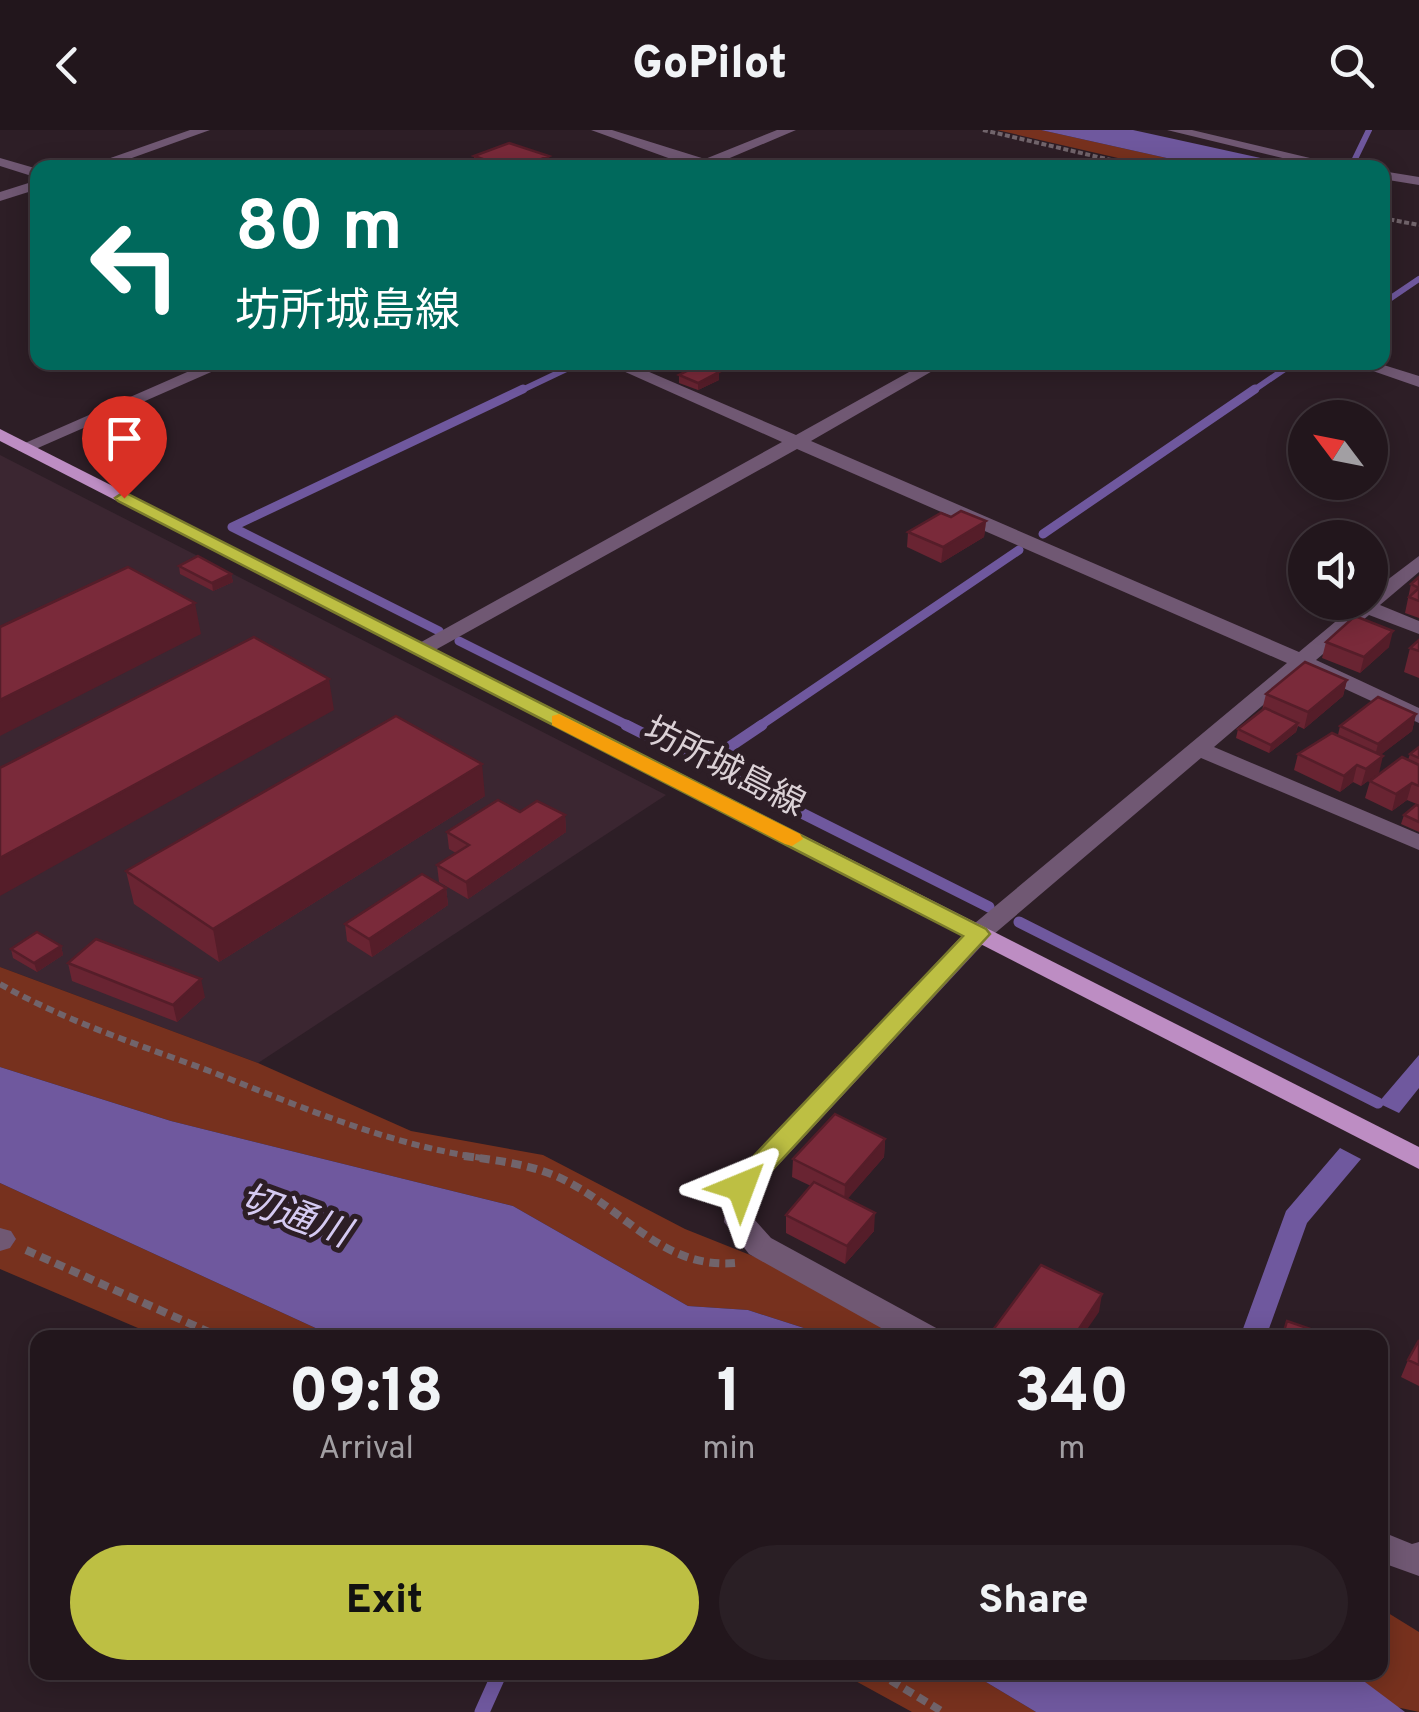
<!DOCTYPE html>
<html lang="en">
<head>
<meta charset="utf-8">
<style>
	body { margin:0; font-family:Overpass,"Noto Sans JP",sans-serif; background:#2a1f25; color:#f1f3f6; height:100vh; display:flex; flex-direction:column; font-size:38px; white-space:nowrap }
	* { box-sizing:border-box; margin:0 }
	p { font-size:32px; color:#a29fa3 }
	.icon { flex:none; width:55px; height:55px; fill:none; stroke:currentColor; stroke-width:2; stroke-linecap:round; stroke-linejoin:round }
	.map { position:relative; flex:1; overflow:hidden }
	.side { position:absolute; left:30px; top:1200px; width:1358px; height:350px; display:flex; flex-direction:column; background:#22161c; border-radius:20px; box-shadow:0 5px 25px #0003,0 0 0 2px #3f353b }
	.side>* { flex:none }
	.guide { position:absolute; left:30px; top:30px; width:1360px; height:210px; border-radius:20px; box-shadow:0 5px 25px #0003,0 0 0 2px #3f353b; background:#00695c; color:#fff; overflow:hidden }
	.needle { width:65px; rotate:302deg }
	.buttons { position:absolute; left:1288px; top:270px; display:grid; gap:20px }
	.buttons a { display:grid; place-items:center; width:100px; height:100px; border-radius:50%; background:#22161c; box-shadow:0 5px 25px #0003,0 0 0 2px #3f353b; font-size:50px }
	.pin { position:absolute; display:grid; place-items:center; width:85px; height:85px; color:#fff; margin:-102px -42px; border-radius:50% 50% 50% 0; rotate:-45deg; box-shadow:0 0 10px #0007 }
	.pin .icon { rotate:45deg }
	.me { position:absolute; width:110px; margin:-55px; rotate:44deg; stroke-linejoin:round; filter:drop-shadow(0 0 8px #0008) }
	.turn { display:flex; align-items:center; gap:35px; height:210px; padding:0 40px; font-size:45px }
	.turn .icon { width:130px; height:130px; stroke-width:2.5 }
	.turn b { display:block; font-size:70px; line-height:85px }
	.eta { display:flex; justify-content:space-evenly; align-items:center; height:170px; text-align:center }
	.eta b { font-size:60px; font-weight:800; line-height:70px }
	.button { display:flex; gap:20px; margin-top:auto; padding:20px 40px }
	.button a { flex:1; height:115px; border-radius:60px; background:#bdbf43; color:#111; font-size:40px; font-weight:800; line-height:115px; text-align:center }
	.button a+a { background:#2a1f25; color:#f1f3f6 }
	header { display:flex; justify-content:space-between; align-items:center; height:130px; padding:0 40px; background:#22161c; font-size:45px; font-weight:800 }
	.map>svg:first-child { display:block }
</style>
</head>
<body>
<header><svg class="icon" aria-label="back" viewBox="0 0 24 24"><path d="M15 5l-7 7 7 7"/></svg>GoPilot<svg class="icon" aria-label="search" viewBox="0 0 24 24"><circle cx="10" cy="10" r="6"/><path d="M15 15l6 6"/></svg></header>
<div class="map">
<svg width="1419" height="1582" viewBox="0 0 1419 1582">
	<rect width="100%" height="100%" fill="#2d1e26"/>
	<path fill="#3b2631" d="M0,325L666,665L258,933L0,837Z"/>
	<path fill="#77311e" d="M997,0H1041L1207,37H1157Z
		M0,837L258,933L411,1001L543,1025L685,1099L795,1143L906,1207H832L748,1180L688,1176L513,1076L171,991L0,937Z
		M0,1053L335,1207H159L0,1139Z
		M1380,1478L1419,1502V1582L1396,1577L1353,1543L1380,1542Z
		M841,1543H971L1036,1582H912Z"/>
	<path fill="#6f589e" d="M1041,0H1133L1301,37H1207Z
		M1419,925V958L1399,983L1378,973Z
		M0,937L171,991L513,1076L688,1176L748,1180L832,1207H335L0,1053Z
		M1340,1018L1361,1029L1307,1093L1266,1207H1240L1286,1081Z
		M971,1543H1353L1405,1582H1036Z"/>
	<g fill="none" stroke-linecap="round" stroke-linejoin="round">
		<path stroke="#6f589e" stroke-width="6" d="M1353,33L1369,0
			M993,38L998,35
			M1382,174L1419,149
			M518,262L579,233
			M1251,262L1295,232"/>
		<path stroke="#6f589e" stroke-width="9" d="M1043,404L1255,259
			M439,501L232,397L523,259
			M459,511L631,597
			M758,597L1019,420"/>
		<path stroke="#6f589e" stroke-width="11" d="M626,595L989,777
			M704,634L762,595
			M1019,792L1378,973"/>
		<path stroke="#6f589e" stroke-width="15" d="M482,1582L500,1542"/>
		<path stroke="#71646b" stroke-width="4" stroke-dasharray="5 2.5" stroke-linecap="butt" d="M983,0L1145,38
			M1382,88L1419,95"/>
		<path stroke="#71646b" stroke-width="6" stroke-dasharray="8 5" stroke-linecap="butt" d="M0,854C67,892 140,915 212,942C299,976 389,1015 482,1028"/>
		<path stroke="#71646b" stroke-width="8" stroke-dasharray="10 6" stroke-linecap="butt" d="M464,1026C501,1031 538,1035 570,1053C627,1083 665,1139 735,1133
			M26,1120L222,1208
			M877,1542L943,1582"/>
		<path fill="#705873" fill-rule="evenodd" d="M190,0H210L104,38H82Z
			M591,0H612L705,29L777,0H796L718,33L727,38H696Z
			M1167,0H1192L1352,38H1324Z
			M0,28L38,39V48L0,36Z
			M1382,41L1419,47V55L1382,49Z
			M38,50V59L0,71V62Z
			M210,232H234L31,321H19L16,317Z
			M603,232H626L796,305L927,232H948L811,311L1299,522L1359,472H1370V463L1419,426V442L1380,475L1419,491V504L1369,485L1316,530L1419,578V593L1304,540L1214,617L1419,704V720L1201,628L987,810L755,1060L754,1089L771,1108L938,1199L942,1208H899L749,1124L724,1092L727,1057L969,798L1287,533L797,319L428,524H414L410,520L414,516L782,312Z
			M1347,232H1374L1419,246V257Z
			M0,1098L11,1101L16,1109L10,1118L0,1121Z
			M1380,1401L1412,1414L1419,1412V1446L1380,1432Z"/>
		<path fill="#bd8dc3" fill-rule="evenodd" d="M0,299L1419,1017V1039L0,311Z"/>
	</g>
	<path fill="#692432" d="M474,26H549L550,38H475Z
		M719,242V250L698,260L679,253V245Z
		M986,391L984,407L941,433L907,417L908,402Z
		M179,436L231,444L233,452L213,461L180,444Z
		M1419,447V488L1405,483L1411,454Z
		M1419,510V548L1404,542L1410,518Z
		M1326,512L1389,517L1360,543L1322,528Z
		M1347,550L1343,566L1304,599L1298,596L1296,602L1269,623L1236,608L1238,599L1262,580L1266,564Z
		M1416,584L1412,601L1380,625L1379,643L1361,656L1353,652L1340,662L1294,640L1298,624L1338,605L1340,596Z
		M1419,617V675L1407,670L1392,681L1365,668L1370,651L1408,630L1410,624Z
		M485,666L219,832L134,774L126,741Z
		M1419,676V702L1401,694L1404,685Z
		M520,682L565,685L566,702L468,769L439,752L437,735L456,723L449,719L447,702Z
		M446,758L448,775L372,827L347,811L345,794Z
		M61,816L63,825L37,842L13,828L11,819Z
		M68,833L205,867L177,892L72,851Z
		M885,1009L884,1027L847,1069L874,1101L845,1134L786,1103V1085L811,1056L792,1047L793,1029Z
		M1419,1210V1256L1401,1247L1408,1230Z"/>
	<path fill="#551d29" d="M549,26L550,38H519Z
		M719,242V250L698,260V253Z
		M986,391L984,407L941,433L943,417Z
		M231,444L233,452L213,461L212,453Z
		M195,473L201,504L0,606V570Z
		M1393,501L1389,517L1360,543L1364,527Z
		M329,549L334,580L0,766V728Z
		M1347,550L1343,566L1304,599L1308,582Z
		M1416,584L1412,601L1374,630L1378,614Z
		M1298,593L1296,602L1269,623L1271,615Z
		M1383,626L1379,643L1361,656L1366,639Z
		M482,634L485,666L219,832L213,799Z
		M1357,635L1353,652L1340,662L1344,646Z
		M1412,653L1407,670L1392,681L1396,664Z
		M565,685L566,702L468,769L466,752Z
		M446,758L448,775L372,827L369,809Z
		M61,816L63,825L37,842L34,833Z
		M201,849L205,867L177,892L173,875Z
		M885,1009L884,1027L844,1073L845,1055Z
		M875,1083L874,1101L845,1134L847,1116Z
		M1102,1164L1099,1182L1081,1208H1073Z"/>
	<path fill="#7a2a3a" stroke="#551d29" stroke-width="2.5" d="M509,13L549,26L519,38H509L474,26Z
		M699,235L719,242L698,253L679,245Z
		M961,381L986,391L943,417L908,402L941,383L951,387Z
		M198,426L231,444L212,453L179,436Z
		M128,437L195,473L0,570V497Z
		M1419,447V458L1411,454Z
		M1419,458V471L1409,467Z
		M1355,486L1393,501L1364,527L1326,512Z
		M254,507L329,549L0,728V638Z
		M1419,510V521L1410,518Z
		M1305,532L1347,550L1308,582L1266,564Z
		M1378,567L1416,584L1378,614L1340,596Z
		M1265,578L1298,593L1271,615L1238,599Z
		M396,586L482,634L213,799L126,741Z
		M1332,603L1383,626L1366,639L1357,635L1344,646L1298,624Z
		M1419,617V628L1410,624Z
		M1402,627L1419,635V656L1412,653L1396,664L1370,651Z
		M498,670L520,682L537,671L565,685L466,752L437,735L469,715L447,702Z
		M1416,675L1419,676V692L1404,685Z
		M422,744L446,758L369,809L345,794Z
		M37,802L61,816L34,833L11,819Z
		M96,809L201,849L173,875L68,833Z
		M835,984L885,1009L845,1055L793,1029Z
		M814,1052L875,1083L847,1116L786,1085Z
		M1041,1135L1102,1164L1073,1208H997L990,1204Z
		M1287,1191L1336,1208H1282Z
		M1419,1210V1235L1408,1230Z"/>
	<path fill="#bdbf43" stroke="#7b7c2c" stroke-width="2.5" d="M124,362L986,799L990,804L750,1064H731L728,1057L731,1050L963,806L118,371L115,368Z"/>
	<path fill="#f59e0b" d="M559,584L800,704L803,709L792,716L785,714L552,595V586Z"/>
	<g text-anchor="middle" stroke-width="10" stroke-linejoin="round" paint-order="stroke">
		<g font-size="35" fill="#dbd1d6" stroke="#2d1e26">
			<text transform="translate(725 636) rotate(27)" y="12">坊所城島線</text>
		</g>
		<g font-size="38" font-style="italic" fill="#d5caf2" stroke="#2d1e26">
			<text transform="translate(295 1085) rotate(20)" y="13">切通川</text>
		</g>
	</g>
</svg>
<div class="buttons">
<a><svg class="needle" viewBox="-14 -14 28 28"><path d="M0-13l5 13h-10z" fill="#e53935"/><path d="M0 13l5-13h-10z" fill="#a29fa3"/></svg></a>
<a><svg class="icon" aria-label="sound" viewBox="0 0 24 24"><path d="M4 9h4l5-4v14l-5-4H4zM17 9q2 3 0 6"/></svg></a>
</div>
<div class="pin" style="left:124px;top:368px;background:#d93025"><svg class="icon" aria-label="arrive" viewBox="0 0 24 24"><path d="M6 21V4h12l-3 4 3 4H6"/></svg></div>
<svg class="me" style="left:741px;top:1057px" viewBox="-20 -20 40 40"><path d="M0-17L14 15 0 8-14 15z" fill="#bdbf43" stroke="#fff" stroke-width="4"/></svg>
<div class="guide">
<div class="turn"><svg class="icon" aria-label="left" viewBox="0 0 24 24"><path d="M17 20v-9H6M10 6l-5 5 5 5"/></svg><div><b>80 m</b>坊所城島線</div></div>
</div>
<section class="side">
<div class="eta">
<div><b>09:18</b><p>Arrival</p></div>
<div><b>1</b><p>min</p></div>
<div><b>340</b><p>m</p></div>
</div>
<div class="button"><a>Exit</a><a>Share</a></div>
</section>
</div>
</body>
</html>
